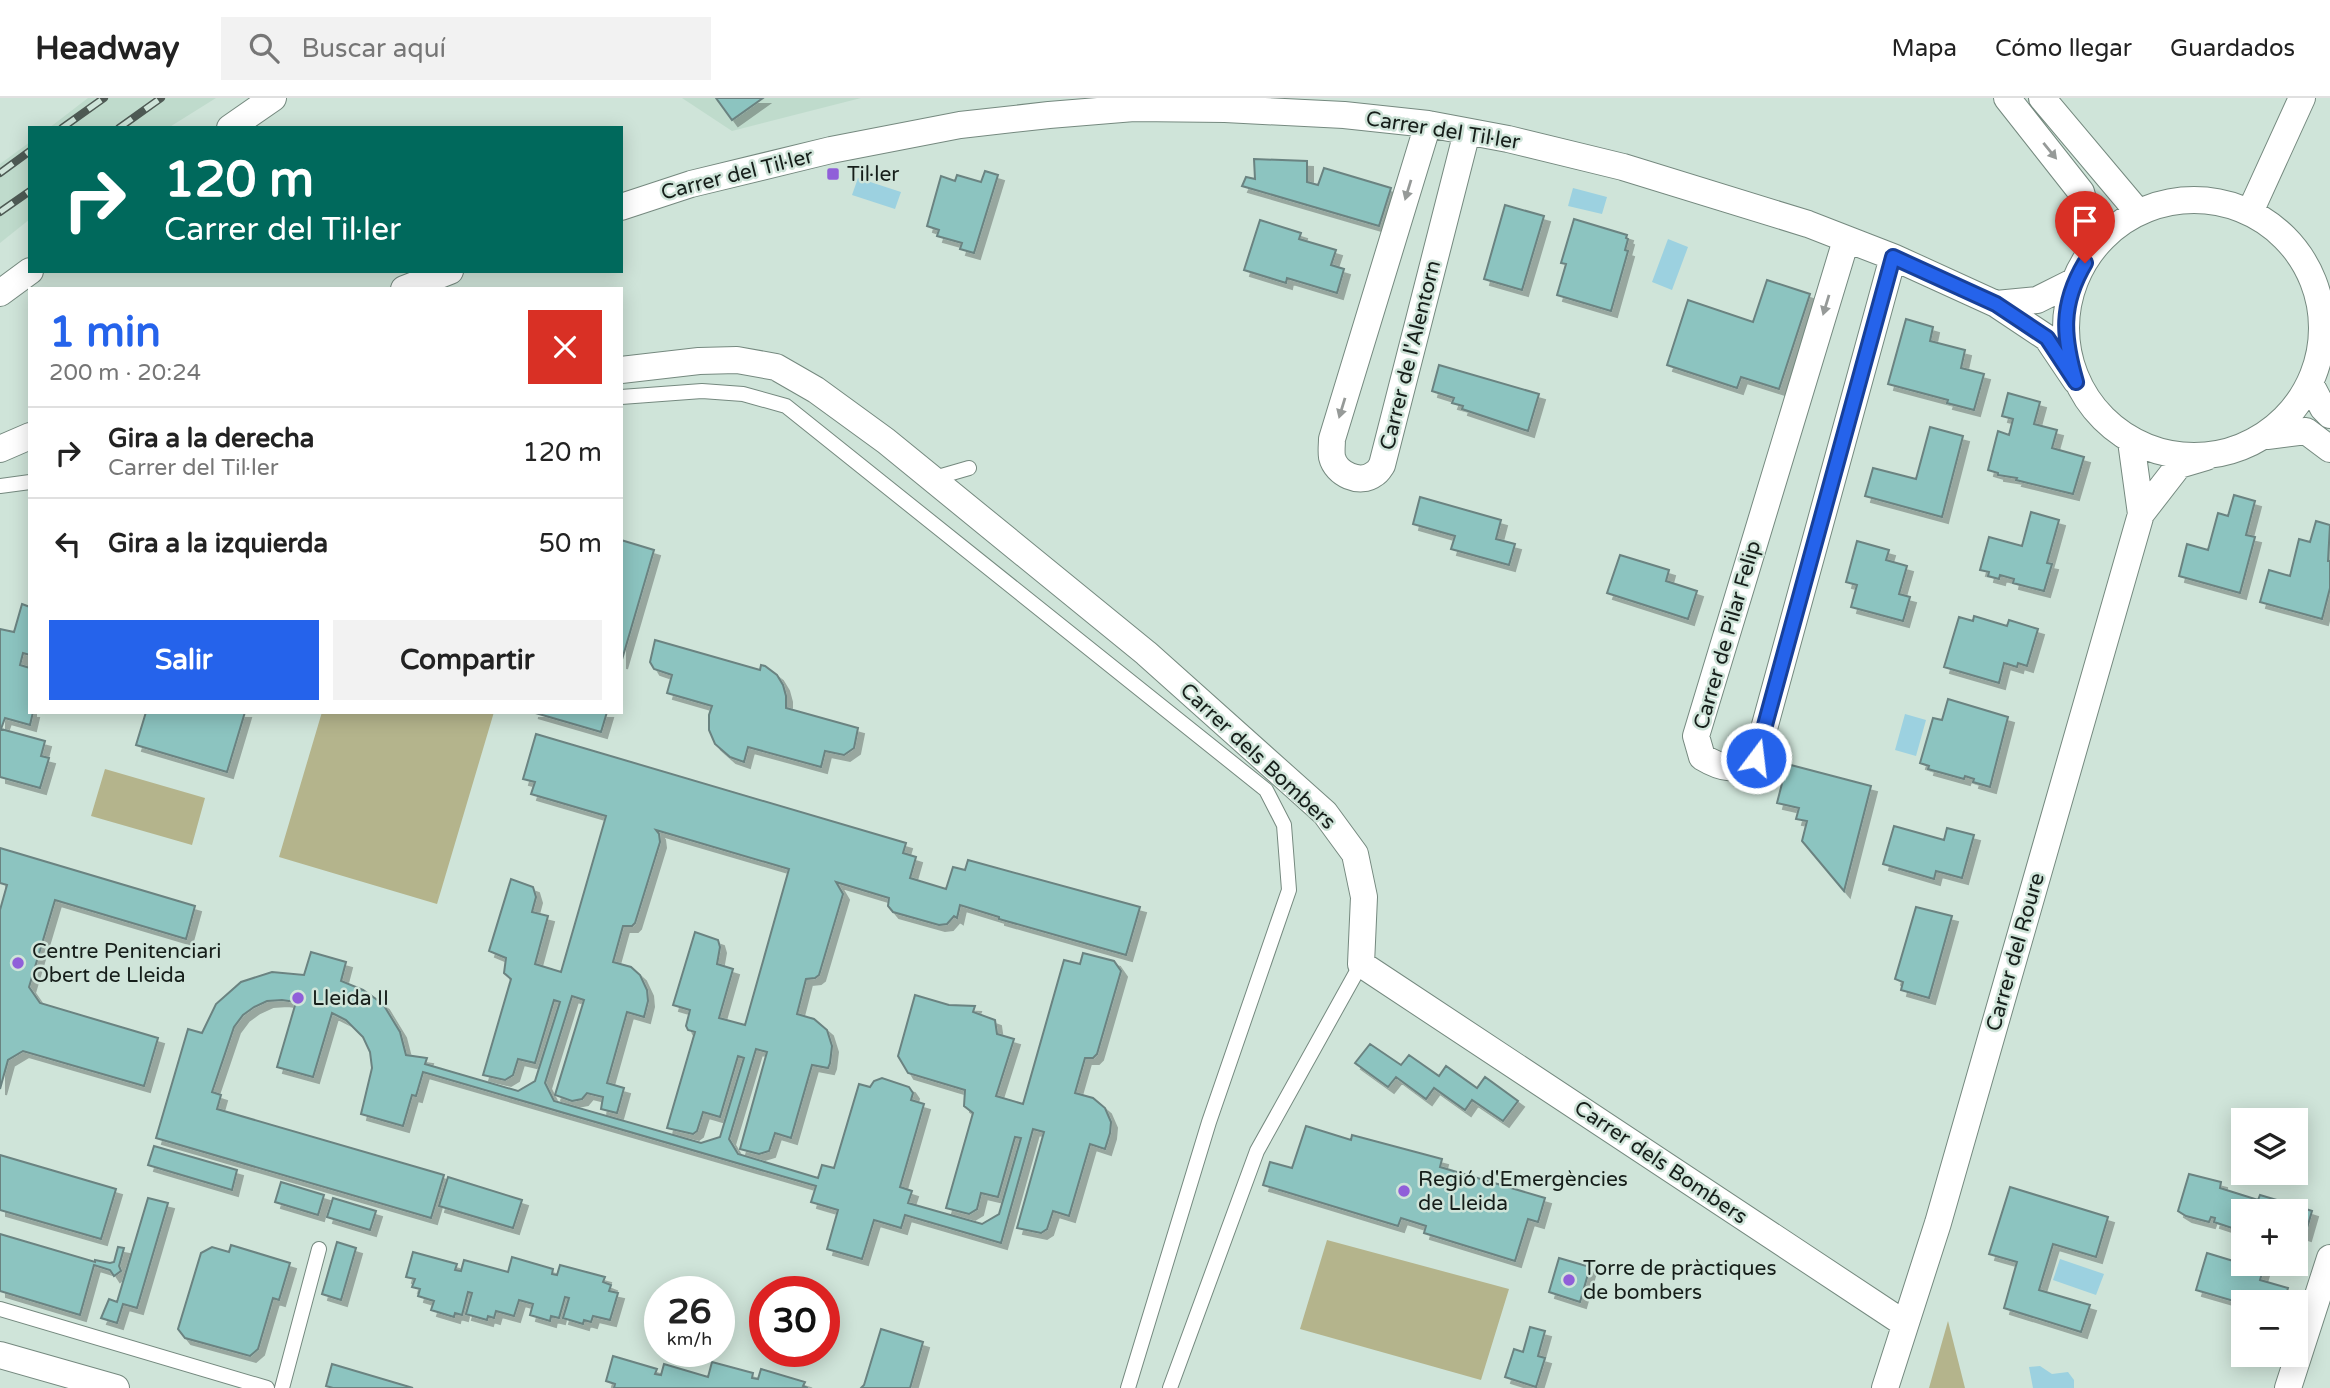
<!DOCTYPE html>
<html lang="es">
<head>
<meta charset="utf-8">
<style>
	body { margin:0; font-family:"Varela Round",sans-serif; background:#f2f2f2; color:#222; height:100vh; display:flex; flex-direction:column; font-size:26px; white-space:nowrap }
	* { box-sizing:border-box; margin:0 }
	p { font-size:23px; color:#767676 }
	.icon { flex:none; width:38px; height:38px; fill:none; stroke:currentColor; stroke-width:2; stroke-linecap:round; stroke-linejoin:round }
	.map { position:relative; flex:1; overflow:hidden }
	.side { position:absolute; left:28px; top:189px; width:595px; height:427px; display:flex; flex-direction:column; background:#fff; border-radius:0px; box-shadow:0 4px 18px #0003 }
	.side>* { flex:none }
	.hud { position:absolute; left:28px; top:28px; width:595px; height:147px; border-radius:0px; box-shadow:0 4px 18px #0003; background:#00695c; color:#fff; overflow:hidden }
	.fabs { position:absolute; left:2231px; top:1010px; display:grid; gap:14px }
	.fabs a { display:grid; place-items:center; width:77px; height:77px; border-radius:0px; background:#fff; box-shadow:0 4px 18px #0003; font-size:35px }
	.speed { position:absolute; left:644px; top:1178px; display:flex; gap:14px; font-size:35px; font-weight:700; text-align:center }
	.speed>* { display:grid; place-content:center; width:91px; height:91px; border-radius:50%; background:#fff; box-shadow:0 4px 18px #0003; line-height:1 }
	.speed small { font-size:18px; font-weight:400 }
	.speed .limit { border:10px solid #d22; background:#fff; color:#111 }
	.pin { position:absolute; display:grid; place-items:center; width:60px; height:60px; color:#fff; margin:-72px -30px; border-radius:50% 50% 50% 0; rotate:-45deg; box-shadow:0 0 7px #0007 }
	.pin .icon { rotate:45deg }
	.me { position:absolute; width:77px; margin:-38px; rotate:15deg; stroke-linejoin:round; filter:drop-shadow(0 0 5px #0008) }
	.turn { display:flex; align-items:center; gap:24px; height:147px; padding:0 21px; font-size:32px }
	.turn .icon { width:91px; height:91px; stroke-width:2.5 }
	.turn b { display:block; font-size:49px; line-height:60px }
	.round { display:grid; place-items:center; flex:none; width:74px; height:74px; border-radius:0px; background:#f2f2f2 }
	.summary { display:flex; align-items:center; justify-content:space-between; height:119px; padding:0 21px }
	h1 { font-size:42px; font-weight:800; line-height:52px; color:#2563eb }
	.cta { display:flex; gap:14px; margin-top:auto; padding:14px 21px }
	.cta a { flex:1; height:80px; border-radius:0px; background:#2563eb; color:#fff; font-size:28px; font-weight:800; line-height:80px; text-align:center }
	.cta a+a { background:#f2f2f2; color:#222 }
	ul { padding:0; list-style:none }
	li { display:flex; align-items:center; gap:21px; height:91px; padding:0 21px; border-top:2px solid #e0e0e0 }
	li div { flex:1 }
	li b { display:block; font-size:26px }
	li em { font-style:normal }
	header { display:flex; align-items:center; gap:42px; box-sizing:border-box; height:98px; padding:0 35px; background:#fff; border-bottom:2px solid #e0e0e0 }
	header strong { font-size:33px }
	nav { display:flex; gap:38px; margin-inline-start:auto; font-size:24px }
	.search { width:490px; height:63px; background:#f2f2f2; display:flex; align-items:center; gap:18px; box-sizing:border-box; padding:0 24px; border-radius:0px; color:#767676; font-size:26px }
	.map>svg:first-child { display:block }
</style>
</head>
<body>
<header>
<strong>Headway</strong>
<div class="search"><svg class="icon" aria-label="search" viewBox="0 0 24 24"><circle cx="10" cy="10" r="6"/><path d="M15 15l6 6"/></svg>Buscar aquí</div>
<nav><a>Mapa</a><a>Cómo llegar</a><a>Guardados</a></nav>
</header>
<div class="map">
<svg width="2330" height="1290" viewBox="0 0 2330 1290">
	<defs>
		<filter id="shadow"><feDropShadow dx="6" dy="6" stdDeviation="0" flood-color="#0004"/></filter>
	</defs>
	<rect width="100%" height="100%" fill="#cfe4d9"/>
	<path fill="#bfdbcc" d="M88,0H216L168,30H49Z
		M682,0H861L732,33Z
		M30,44V121L0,145V66Z"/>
	<path fill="#b4b48c" d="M322,614H494L437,806L279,759Z
		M105,671L205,700L192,747L91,718Z
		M1327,1142L1509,1191L1481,1282L1300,1231Z
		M1948,1223L1965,1290H1929Z"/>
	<path fill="#9cd1e0" d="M858,80L901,94L895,111L852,97Z
		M1573,90L1607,99L1602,116L1568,108Z
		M1668,141L1688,149L1672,192L1652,184Z
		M1905,616L1926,622L1916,658L1895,652Z
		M2060,1161L2104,1176L2096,1197L2053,1182Z
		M2040,1268L2052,1276L2068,1274L2074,1282V1290H2033L2029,1269Z"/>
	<path fill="#8cc4c0" stroke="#6b8381" stroke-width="2" fill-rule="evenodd" filter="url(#shadow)" d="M716,0H763L732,22Z
		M1254,61L1307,63V84L1318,87L1324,70L1391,90L1379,128L1242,88L1246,79L1255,81Z
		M985,73L998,77L974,155L960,151L962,145L937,138L939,132L927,128L941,78L955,83L957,77L981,84Z
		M1505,107L1544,118L1522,192L1484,181Z
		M1574,121L1627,137L1626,140L1628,141L1625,152L1628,153L1611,213L1557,197L1566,166L1561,165Z
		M1260,122L1301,135L1299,141L1336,152L1331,167L1344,171L1337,195L1287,180L1286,185L1244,172Z
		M1767,182L1810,196L1779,291L1741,279L1737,290L1667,267L1688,202L1753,224Z
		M1906,221L1933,229L1930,243L1965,252L1961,270L1984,276L1974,312L1947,305L1948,302L1888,286Z
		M1439,267L1539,296L1528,333L1462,311L1463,308L1452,305L1454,300L1432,293Z
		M2008,295L2040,304L2034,326L2057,332L2052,350L2084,359L2073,396L2016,382L2017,380L1998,377V375L1988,372L1998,333L2009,337L2013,321L2002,318Z
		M1930,329L1963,338L1942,419L1865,398L1873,370L1916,381Z
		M2234,397L2255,403L2246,437L2255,439L2240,495L2179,478L2187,446L2208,452L2218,415L2228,418Z
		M1420,399L1501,422L1496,441L1515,446L1509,467L1451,451L1455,438L1413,426Z
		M2031,414L2059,422L2047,465L2052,466L2044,493L2013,485L2014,481L2000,477L1999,481L1988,478L1989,474L1980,472L1989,439L2022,448Z
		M2316,423L2330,427L2328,463H2330V490L2322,521L2260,504L2269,472L2290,478L2299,441L2310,444Z
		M621,442L654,452L621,565Z
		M1857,443L1889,452L1886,462L1907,468L1899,496L1910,499L1903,523L1851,509L1857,487L1846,484Z
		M1620,457L1669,472L1666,483L1697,493L1688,521L1607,495Z
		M22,506L30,509V557L23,555L20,567L30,570V614H33L30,627L5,620L1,631L45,643L41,658L49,660L40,690L0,679V531L14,534Z
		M1974,518L2007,528L2009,522L2038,531L2027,568L2018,565L2017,569L2004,565L1999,585L1944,569L1959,519L1973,523Z
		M655,542L760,572L761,567L765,568L777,577L783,587L786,598V610L858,630L854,650L844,657L825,653L821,669L748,649L744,664L730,659L715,646L709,632V617L712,608L667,595L672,577L654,571L650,564Z
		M1948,601L2008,619L1990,689L1973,684L1974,681L1965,678L1964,681L1928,671L1929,668L1920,665L1933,620L1942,622Z
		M146,614H245L227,674L136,647Z
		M532,614H607L601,634Z
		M536,636L906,745L903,755L916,759L910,780L946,791L953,769L965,772L968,762L1140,809L1126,857L999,821V819L960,807L957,820L954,818L947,826L939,827L893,814L888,808L889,800L836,784L843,796L819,877L815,880L806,881L797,916L814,921L827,932L832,948L830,965L828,970L812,967L791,1040L775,1035L769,1053L759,1056L740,1051L767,954L756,951L729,1041L738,1056L818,1080L822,1067L834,1070L859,986L870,989L874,983L882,980L909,989L913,995L911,1002L924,1006L900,1089L912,1093L908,1105L982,1126L999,1116L1021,1040L1015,1039L998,1099L981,1095L977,1111L969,1116L946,1110L973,1015L964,1008L965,992L908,975L898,958L915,897L949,907L975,908L973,914L995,922L997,936L1014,941L996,998L1023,1006L1064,862L1080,866L1083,855L1114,863L1121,873L1097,956L1093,960H1085L1075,995L1093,1000L1105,1010L1111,1024L1110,1035L1105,1051L1090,1046L1069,1118L1053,1113L1047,1131L1041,1135L1017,1130L1044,1034L1033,1031L1001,1145L905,1117L901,1130L874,1122L862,1161L827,1151L838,1112L811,1104L816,1088L423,974L416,998L412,997L403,1028L361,1016L372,970L370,954L363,939L346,922L332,915L313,979L277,969L296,904L282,902L267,903L254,909L243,917L234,929L212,994L221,997L217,1011L444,1077L431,1120L156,1040L188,931L202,935L216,906L241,884L272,874L304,877L311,854L346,864L341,883L363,892L383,906L400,934L406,957L427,960L425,966L518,993L535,983L560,904L554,902L535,965L518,961L513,977L505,982L483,977L511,881L504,875L506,860L489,853L511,781L533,789L536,799L532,814L548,818L535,866L561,874L606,718L531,696L535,684L523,681ZM656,732L789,771L745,927L719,920L733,871L717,866L720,849L718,842L695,834L673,907L690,912L686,928L688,932L695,934L667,1030L693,1036L697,1033L703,1014L720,1019L738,958L744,960L720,1039L701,1045L554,1003L545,985L572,898L584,902L555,997L572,1003L582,1001L587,995L603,999L601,1011L617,1015L624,990L607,985L627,914L644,919L648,903L647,892L640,877L631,869L613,864L623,828H632L635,825L660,744L659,736Z
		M1787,666L1871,688L1844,793L1802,743L1807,723L1796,721L1799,710L1777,705Z
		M1894,728L1944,742L1947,730L1974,737L1962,780L1936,773L1934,781L1883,766Z
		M0,750L195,808L186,841L55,802L29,889L40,905L158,940L144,988L23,953L8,962L0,991V812L7,787L0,785Z
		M1916,809L1952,818L1929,900L1901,892L1903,884L1895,881Z
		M1370,946L1401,967L1409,957L1439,978L1446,968L1477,990L1485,979L1518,1003L1503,1023L1472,1002L1465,1012L1434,990L1426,1001L1396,979L1388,989L1355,965Z
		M1306,1028L1351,1042L1352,1037L1442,1061L1440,1069L1545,1100L1538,1124L1528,1121L1515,1163L1424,1135L1426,1128L1401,1120L1398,1128L1263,1087L1270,1064L1292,1070Z
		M154,1048L237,1072L232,1092L148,1067Z
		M0,1057L116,1091L101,1141L0,1112Z
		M2189,1076L2221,1084L2220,1090L2258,1102L2260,1097L2280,1103L2277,1113H2244V1129L2239,1128L2238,1132L2214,1124L2215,1120L2211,1119L2209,1124L2186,1118L2178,1113Z
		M448,1079L522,1102L513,1130L439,1108Z
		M281,1084L324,1097L318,1117L275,1104Z
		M2010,1089L2108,1119L2096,1159L2053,1146L2039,1192L2090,1207L2081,1234L2004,1210L2017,1164L1989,1156Z
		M148,1100L168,1105L137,1210L123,1206L117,1225L101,1220L109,1201L117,1204Z
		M333,1100L376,1113L370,1132L327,1119Z
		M2287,1105L2312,1113L2305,1137L2296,1134V1113H2285Z
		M0,1136L95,1164V1162L110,1165L114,1164L118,1149L124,1150L119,1168L121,1173L114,1178L110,1172L94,1167L80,1217L0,1193Z
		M337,1144L356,1150L341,1202L322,1196Z
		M231,1147L290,1165L279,1202L273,1200L258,1251L250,1258L185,1240L178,1231L201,1155L212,1149L229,1154Z
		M413,1154L457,1166L455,1172L461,1173L464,1162L508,1174L512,1159L553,1171L552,1176L557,1177L560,1167L605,1179L603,1184L611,1187L609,1193L618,1195L610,1222L593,1218L591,1224L584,1222L583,1226L563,1220L569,1200L565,1199L559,1220L551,1218L550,1223L530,1217L533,1206L519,1202L514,1218L496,1213L494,1220L488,1218L487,1222L466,1216L472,1195L468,1194L462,1217L455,1215L454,1219L431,1212L434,1203L418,1198L420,1191L412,1189L415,1181L406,1179Z
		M2207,1155L2263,1172L2260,1182L2288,1190L2284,1204H2244V1206L2196,1192Z
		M1559,1160L1590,1169L1580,1204L1549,1194Z
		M1530,1229L1545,1233L1538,1258L1545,1260L1536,1289L1505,1279L1514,1251L1523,1254Z
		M881,1231L923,1244L910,1290H861L864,1287Z
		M613,1258L657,1271L655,1276L661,1277L664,1266L708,1279L712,1264L753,1275L752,1280L758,1281L761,1271L805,1284L803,1288L808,1290H614L615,1286L606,1283Z
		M332,1266L413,1290H333L326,1288Z"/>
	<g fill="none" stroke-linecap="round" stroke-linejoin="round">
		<defs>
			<path id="lane" d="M621,299L702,293L743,296L786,308L1266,692L1284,727L1289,792L1209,1024L1128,1290
				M931,381L969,370
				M0,388L30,384
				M0,1211L267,1290
				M282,1290L319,1151
				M1170,1290L1257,1053L1361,866"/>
			<path id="street" d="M2007,0L2081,94L2096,146
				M2042,0L2138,114
				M1428,26L1332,341C1332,346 1331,353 1332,359C1336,376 1360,387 1374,376C1378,374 1380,370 1382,367L1467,34
				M230,30L273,0
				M2066 230a128 128 0 1 1 256 0a128 128 0 1 1-256 0Z
				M621,109L691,86L831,52L960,27L1049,17L1134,10L1225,11L1344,17L1428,26L1508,41L1623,69L1808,126L1893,159L1996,206L2047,240L2076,283
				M2250,114L2302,0
				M1846,142L1696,638L1702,659C1722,671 1736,674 1756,660L1893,159
				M404,191L450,173
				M0,195L30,173
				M1996,206L2037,202L2073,184
				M621,272L699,263L737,262L776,269L816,292L886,343L1146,555L1325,715L1355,756L1364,799L1361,866L1905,1226
				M2311,287L2323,310L2330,317
				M2267,338L2306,333L2330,351
				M2131,343L2141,416
				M0,351L30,338
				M0,1257L116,1290
				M1885,1290L1938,1125L2141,416L2179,367L2206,359
				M2288,1290L2330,1160"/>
		</defs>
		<use href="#lane" stroke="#75897f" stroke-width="16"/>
		<use href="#street" stroke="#75897f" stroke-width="28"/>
		<use href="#lane" stroke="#fff" stroke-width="14"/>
		<use href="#street" stroke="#fff" stroke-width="26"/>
		<defs>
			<path id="rail" d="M62,30L104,0
				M119,30L161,0
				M0,75L30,53
				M0,114L30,93"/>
		</defs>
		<use href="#rail" stroke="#4e5a54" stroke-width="8"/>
		<use href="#rail" stroke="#cfe4d9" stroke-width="5" stroke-dasharray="16" stroke-linecap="butt"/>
	</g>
	<defs><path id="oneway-solid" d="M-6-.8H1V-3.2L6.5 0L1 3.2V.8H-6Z" transform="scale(1.75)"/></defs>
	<g fill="#969a98">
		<use href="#oneway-solid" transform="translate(2050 53) rotate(51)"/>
		<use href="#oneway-solid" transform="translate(1408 92) rotate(107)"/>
		<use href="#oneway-solid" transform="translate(1826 207) rotate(107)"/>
		<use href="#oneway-solid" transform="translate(1342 310) rotate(107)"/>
	</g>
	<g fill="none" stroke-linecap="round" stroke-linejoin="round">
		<defs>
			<path id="route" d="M1756,660L1893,159L1996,206L2047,240L2076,284C2063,239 2060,207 2085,165"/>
		</defs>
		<use href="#route" stroke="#184099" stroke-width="18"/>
		<use href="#route" stroke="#2563eb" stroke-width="12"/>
	</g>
	<g fill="#905fd9" stroke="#cfe4d9" stroke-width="2.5">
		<rect x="826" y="69" width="14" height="14" rx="3.5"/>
		<circle cx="18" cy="865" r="7"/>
		<circle cx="298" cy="900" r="7"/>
		<circle cx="1404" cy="1093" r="7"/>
		<circle cx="1569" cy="1182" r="7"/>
	</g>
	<g text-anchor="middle" stroke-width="5" stroke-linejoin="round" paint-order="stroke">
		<g font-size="21" fill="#161e1a" stroke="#cfe4d9">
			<text transform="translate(1443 32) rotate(9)" y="7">Carrer del Til·ler</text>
			<text transform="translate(737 76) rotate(-14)" y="7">Carrer del Til·ler</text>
			<text transform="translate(1410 257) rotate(-76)" y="7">Carrer de l'Alentorn</text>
			<text transform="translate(1727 537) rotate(-74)" y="7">Carrer de Pilar Felip</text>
			<text transform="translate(1258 658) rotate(43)" y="7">Carrer dels Bombers</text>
			<text transform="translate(2015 854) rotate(-74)" y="7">Carrer del Roure</text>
			<text transform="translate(1661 1064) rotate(34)" y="7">Carrer dels Bombers</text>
		</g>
		<g font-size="21" fill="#161e1a" stroke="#cfe4d9" text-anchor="start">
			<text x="847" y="83">Til·ler</text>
			<text x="32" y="860">Centre Penitenciari<tspan x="32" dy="24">Obert de Lleida</tspan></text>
			<text x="312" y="907">Lleida II</text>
			<text x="1418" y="1088">Regió d'Emergències<tspan x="1418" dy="24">de Lleida</tspan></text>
			<text x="1583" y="1177">Torre de pràctiques<tspan x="1583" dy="24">de bombers</tspan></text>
		</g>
	</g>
</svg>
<div class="fabs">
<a><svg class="icon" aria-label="layers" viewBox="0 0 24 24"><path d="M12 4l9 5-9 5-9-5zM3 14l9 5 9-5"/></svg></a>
<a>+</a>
<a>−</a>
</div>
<div class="speed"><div>26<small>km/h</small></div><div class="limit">30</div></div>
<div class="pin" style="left:2085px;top:165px;background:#d93025"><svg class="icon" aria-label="arrive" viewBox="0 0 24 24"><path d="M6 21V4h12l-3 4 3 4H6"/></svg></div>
<svg class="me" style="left:1756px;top:660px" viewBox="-20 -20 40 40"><circle r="17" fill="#2563eb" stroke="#fff" stroke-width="3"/><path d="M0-11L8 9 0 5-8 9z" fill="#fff"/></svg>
<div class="hud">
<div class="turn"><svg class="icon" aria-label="right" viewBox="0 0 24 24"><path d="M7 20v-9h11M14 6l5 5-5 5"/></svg><div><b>120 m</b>Carrer del Til·ler</div></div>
</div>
<section class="side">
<div class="summary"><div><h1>1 min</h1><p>200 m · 20:24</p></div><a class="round" style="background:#d93025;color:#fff"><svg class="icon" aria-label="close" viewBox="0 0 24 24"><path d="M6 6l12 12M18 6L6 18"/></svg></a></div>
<ul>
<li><svg class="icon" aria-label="right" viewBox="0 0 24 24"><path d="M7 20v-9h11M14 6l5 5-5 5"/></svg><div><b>Gira a la derecha</b><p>Carrer del Til·ler</p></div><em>120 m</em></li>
<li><svg class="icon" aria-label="left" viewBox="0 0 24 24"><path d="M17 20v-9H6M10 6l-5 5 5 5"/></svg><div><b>Gira a la izquierda</b></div><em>50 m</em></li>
</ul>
<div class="cta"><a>Salir</a><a>Compartir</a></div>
</section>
</div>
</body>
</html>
